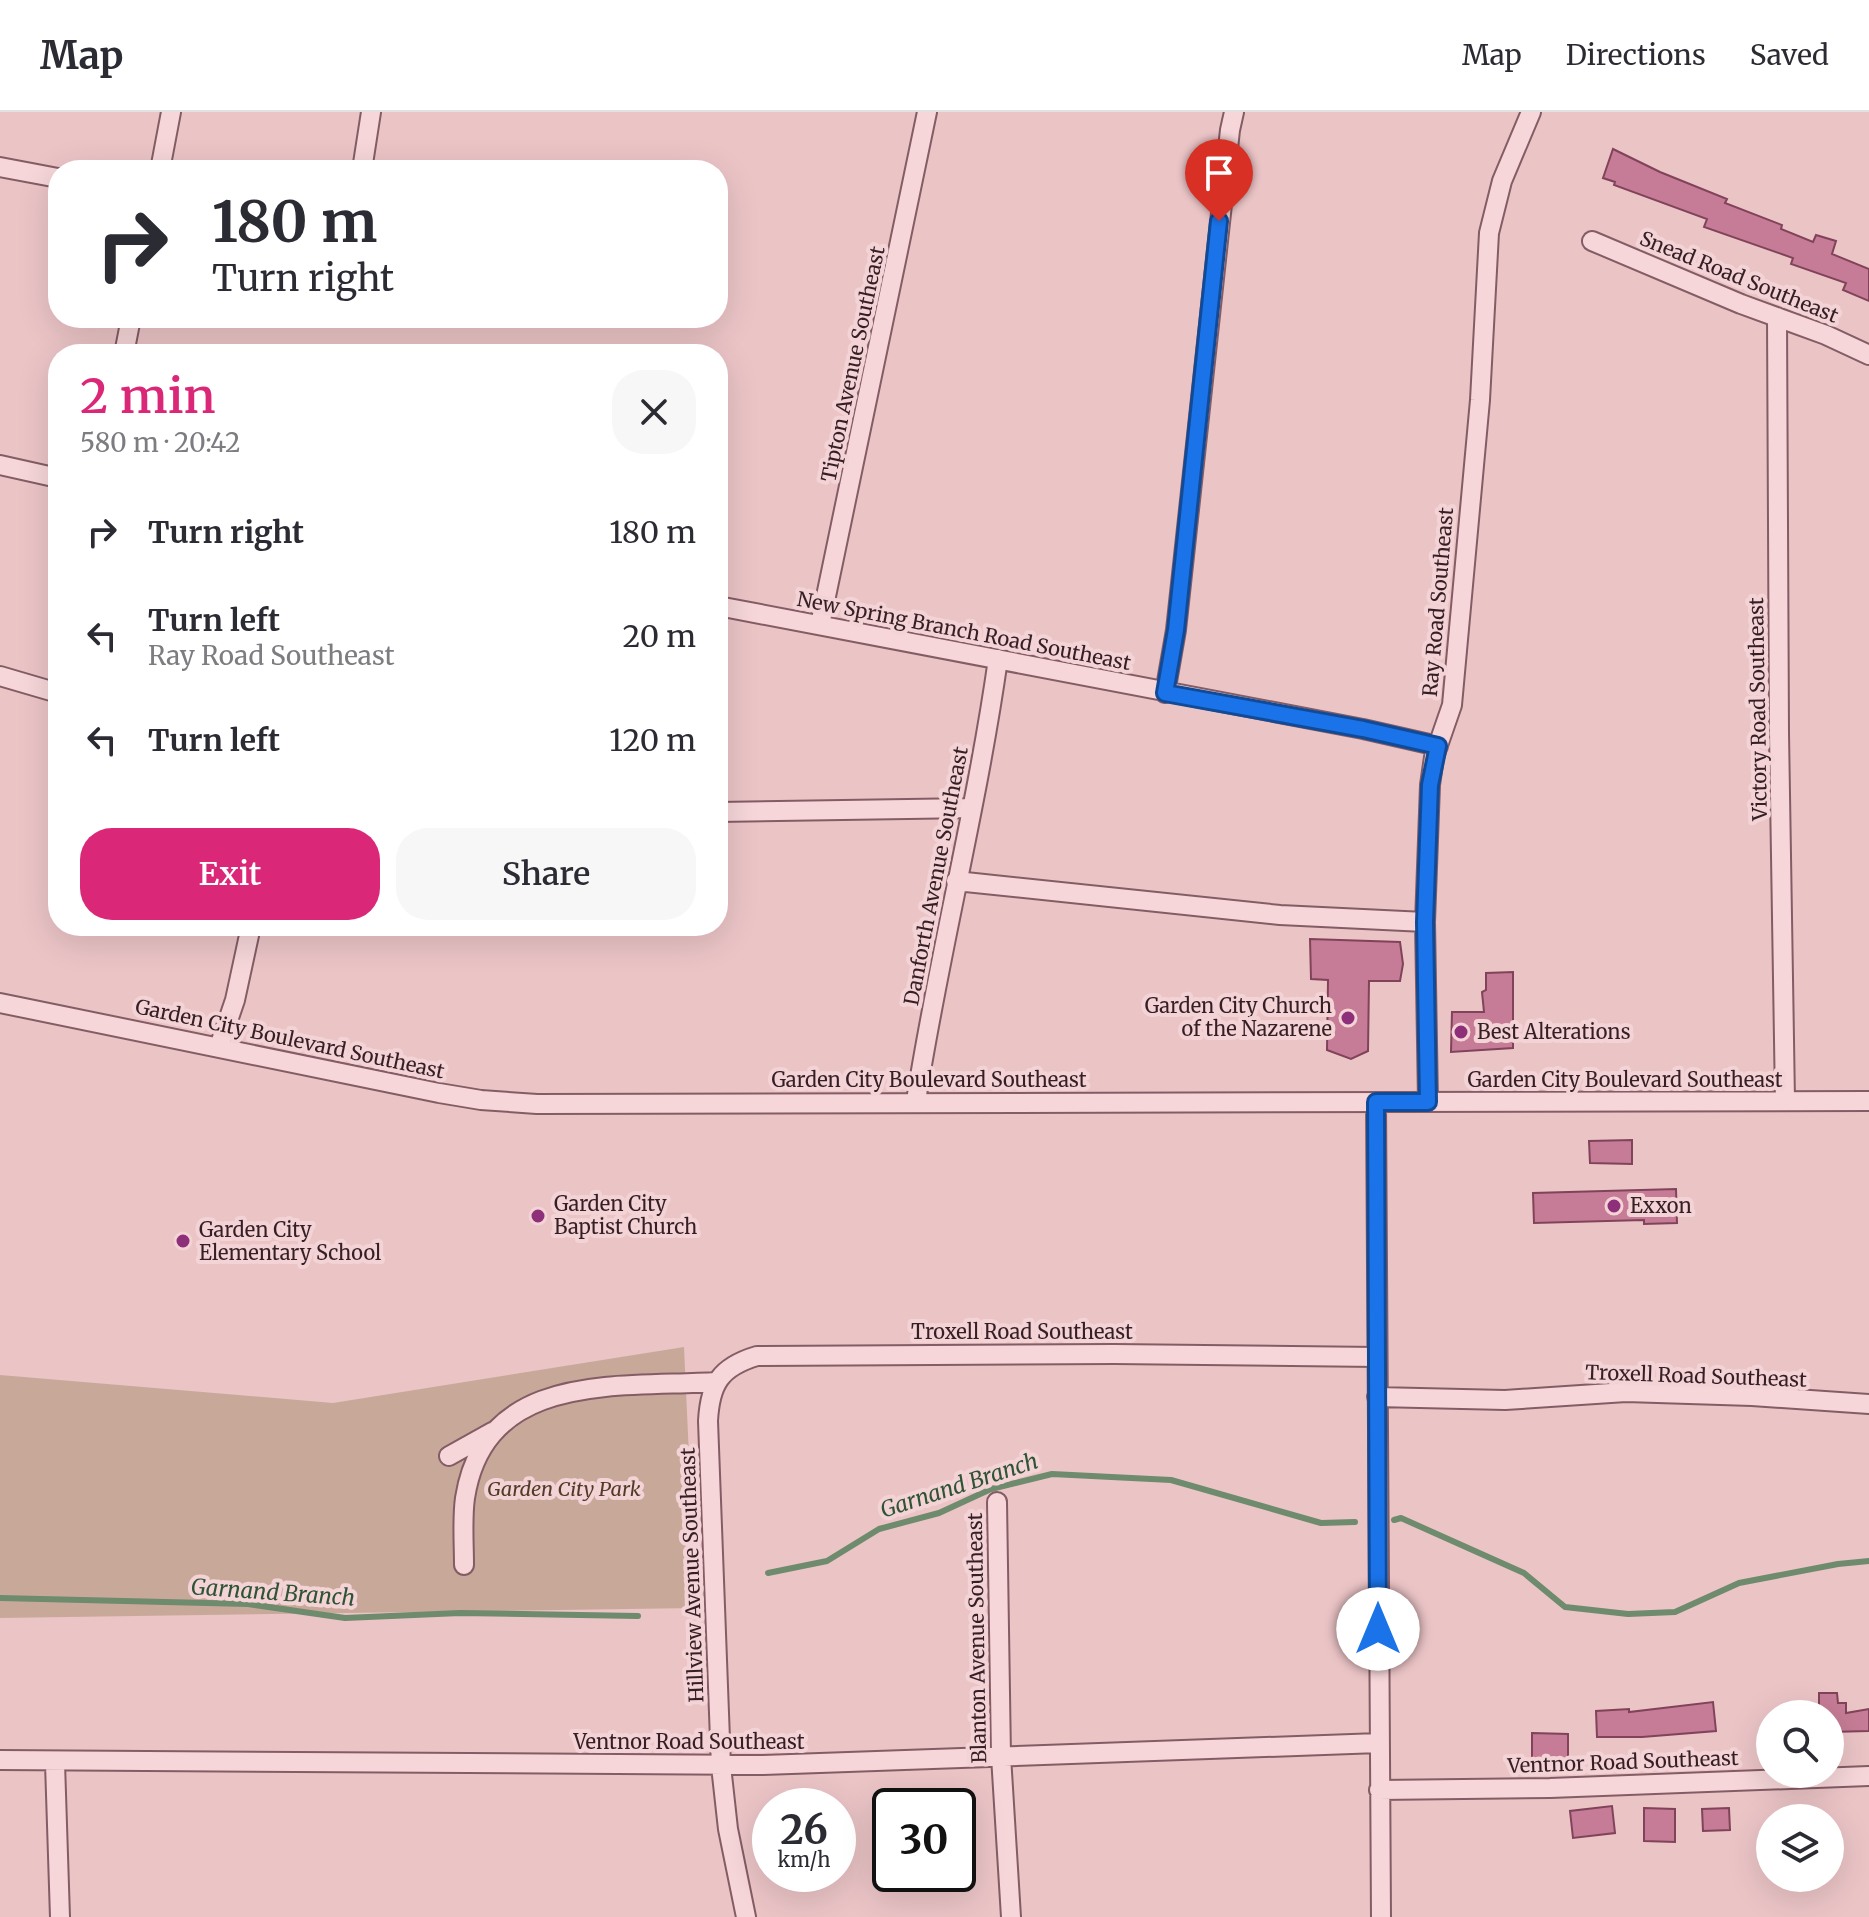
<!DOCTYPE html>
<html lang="en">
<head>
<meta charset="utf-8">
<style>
	body { margin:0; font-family:Merriweather,serif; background:#f7f7f7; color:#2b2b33; height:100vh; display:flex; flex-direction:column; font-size:30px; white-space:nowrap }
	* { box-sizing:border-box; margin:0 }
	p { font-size:26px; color:#7c7c81 }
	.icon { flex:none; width:44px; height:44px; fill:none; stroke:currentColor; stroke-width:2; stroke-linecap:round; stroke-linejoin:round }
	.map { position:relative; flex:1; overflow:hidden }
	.details { position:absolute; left:48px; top:232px; width:680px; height:592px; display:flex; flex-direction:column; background:#fff; border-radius:32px; box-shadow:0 8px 32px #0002 }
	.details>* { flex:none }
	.banner { position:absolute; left:48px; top:48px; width:680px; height:168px; border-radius:32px; box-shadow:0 8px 32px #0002; background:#fff; color:#2b2b33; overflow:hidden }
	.tools { position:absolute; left:1756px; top:1588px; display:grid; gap:16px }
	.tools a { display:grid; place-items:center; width:88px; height:88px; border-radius:50%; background:#fff; box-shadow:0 8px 32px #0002; font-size:40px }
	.speed { position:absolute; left:752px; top:1676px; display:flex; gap:16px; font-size:40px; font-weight:700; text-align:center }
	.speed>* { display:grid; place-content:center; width:104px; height:104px; border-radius:50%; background:#fff; box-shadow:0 8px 32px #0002; line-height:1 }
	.speed small { font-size:20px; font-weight:400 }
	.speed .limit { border:4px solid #111; border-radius:12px; background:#fff; color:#111 }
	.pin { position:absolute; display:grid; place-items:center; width:68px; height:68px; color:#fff; margin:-82px -34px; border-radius:50% 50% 50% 0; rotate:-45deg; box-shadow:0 0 8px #0007 }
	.pin .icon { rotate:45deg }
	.me { position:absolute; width:88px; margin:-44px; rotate:0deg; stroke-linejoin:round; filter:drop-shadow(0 0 6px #0008) }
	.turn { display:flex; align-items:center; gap:28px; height:168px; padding:0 32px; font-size:36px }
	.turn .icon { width:104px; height:104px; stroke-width:2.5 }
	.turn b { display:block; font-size:56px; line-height:68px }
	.round { display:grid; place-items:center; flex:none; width:84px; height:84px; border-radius:32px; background:#f7f7f7 }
	.head { display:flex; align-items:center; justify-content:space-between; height:136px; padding:0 32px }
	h1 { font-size:48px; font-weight:600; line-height:60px; color:#db2777 }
	.primary-button { display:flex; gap:16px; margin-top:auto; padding:16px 32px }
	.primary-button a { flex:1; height:92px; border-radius:32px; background:#db2777; color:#fff; font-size:32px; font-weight:600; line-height:92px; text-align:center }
	.primary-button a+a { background:#f7f7f7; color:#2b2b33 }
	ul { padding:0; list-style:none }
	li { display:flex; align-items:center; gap:24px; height:104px; padding:0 32px }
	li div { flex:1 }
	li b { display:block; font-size:30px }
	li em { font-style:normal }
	header { display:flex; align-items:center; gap:48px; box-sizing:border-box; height:112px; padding:0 40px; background:#fff; border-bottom:2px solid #e1e1e2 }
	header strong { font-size:38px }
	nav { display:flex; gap:44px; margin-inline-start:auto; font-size:28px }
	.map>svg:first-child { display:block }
</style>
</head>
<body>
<header>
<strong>Map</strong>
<nav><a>Map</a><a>Directions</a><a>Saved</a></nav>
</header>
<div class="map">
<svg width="1869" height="1805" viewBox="0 0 1869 1805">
	<rect width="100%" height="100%" fill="#ebc4c6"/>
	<path fill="#c8a999" d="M684,1235L696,1496L0,1506V1263L333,1291Z"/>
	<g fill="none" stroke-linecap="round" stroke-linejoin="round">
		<path stroke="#6e8b6d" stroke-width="6" d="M1394,1408L1401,1406L1524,1461L1565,1495L1628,1502L1675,1500L1739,1471L1838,1452L1869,1449
			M768,1461L827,1449L879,1417L939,1401L991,1377L1052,1362L1171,1368L1321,1411L1355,1410
			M0,1486L248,1492L345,1506L460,1501L638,1504"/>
	</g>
	<path fill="#c67c96" stroke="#81435a" stroke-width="2" d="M1613,37L1660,60L1727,87L1725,91L1782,113L1781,117L1813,130L1816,123L1836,129L1832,142L1869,157V189L1843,178L1846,171L1791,152L1793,146L1704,115L1707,107L1614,73L1615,70L1603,66Z
		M1310,827L1400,830L1403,852L1400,869H1369L1368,939L1351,947L1327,938L1328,868L1311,867Z
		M1513,860V936L1451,940L1452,900H1484L1482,880L1486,878V861Z
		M1632,1028V1052L1590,1051L1589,1029Z
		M1676,1077L1677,1111L1644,1112V1108L1534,1111L1533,1081Z
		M1819,1581H1837L1838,1591H1846V1601L1869,1597V1619L1830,1620V1602H1819Z
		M1713,1590L1716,1619L1642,1625H1597L1596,1599L1629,1597V1600Z
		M1532,1621L1568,1622V1647H1532Z
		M1612,1694L1615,1721L1573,1726L1570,1699Z
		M1644,1696L1675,1697V1730L1644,1729Z
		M1729,1696L1730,1718L1703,1719L1702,1697Z"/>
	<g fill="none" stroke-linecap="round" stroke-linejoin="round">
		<defs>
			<path id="minor" d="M0,55L58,66
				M160,58L171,0
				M362,58L371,0
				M1592,129L1741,192L1826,223L1869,243
				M1777,205L1779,621L1785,989
				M124,242L131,206
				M0,353L58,366
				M718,494L1363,617L1438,634
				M820,513L927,0
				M0,564L58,581
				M1165,581L1176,518L1230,18L1234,0
				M718,700L972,696
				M956,769L1280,803L1425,810
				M0,891L439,981L481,988L537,992L1869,989
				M219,935L235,888L251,814
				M916,989C939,841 977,696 998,547
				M1376,990L1381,1805
				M1428,990L1425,810L1430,673L1434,645L1452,593L1480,288L1489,121L1502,69L1531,0
				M1377,1285L1505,1288L1626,1280L1752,1284L1869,1292
				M449,1344L492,1320
				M997,1390L1001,1644L1011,1805
				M464,1453C464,1431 462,1407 465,1386C485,1258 620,1276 716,1270
				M0,1648L763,1653L1379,1631
				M55,1651L60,1805
				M1379,1678L1550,1676L1869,1664
				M746,1805L728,1717L721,1654L708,1309C710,1272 720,1255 757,1244L1114,1242L1377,1245"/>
		</defs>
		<use href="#minor" stroke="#845c65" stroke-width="22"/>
		<use href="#minor" stroke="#f6d6d8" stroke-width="18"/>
	</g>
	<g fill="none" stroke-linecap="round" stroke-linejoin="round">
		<defs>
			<path id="route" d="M1219,109L1176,518L1165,581L1363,617L1438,634L1430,673L1425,810L1428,990H1376L1378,1517"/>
		</defs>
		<use href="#route" stroke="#114b97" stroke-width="20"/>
		<use href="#route" stroke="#1a73e8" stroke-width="14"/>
	</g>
	<g fill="#8e3079" stroke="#f3d3d5" stroke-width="3">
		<circle cx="1348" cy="906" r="8"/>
		<circle cx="1461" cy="920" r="8"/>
		<circle cx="1614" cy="1094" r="8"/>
		<circle cx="538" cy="1104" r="8"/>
		<circle cx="183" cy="1129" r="8"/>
	</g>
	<g text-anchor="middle" stroke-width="8" stroke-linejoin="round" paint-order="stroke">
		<g font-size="20" fill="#351f25" stroke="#f3d3d5">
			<text transform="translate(1739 165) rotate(22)" y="7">Snead Road Southeast</text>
			<text transform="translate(853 252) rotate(-78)" y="7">Tipton Avenue Southeast</text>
			<text transform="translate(1438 490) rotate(-85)" y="7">Ray Road Southeast</text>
			<text transform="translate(964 519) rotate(11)" y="7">New Spring Branch Road Southeast</text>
			<text transform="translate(1758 597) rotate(-91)" y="7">Victory Road Southeast</text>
			<text transform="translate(936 764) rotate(-79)" y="7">Danforth Avenue Southeast</text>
			<text transform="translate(290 927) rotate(12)" y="7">Garden City Boulevard Southeast</text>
			<text x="929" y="975">Garden City Boulevard Southeast</text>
			<text x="1625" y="975">Garden City Boulevard Southeast</text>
			<text x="1022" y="1227">Troxell Road Southeast</text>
			<text transform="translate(1696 1264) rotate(2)" y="7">Troxell Road Southeast</text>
			<text transform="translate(692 1463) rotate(-92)" y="7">Hillview Avenue Southeast</text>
			<text transform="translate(977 1526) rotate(-91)" y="7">Blanton Avenue Southeast</text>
			<text x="689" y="1637">Ventnor Road Southeast</text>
			<text transform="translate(1623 1650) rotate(-2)" y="7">Ventnor Road Southeast</text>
		</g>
		<g font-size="20" fill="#351f25" stroke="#f3d3d5" text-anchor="start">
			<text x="1332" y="901" text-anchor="end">Garden City Church<tspan x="1332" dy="23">of the Nazarene</tspan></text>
			<text x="1477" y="927">Best Alterations</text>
			<text x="554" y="1099">Garden City<tspan x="554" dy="23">Baptist Church</tspan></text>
			<text x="1630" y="1101">Exxon</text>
			<text x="199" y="1125">Garden City<tspan x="199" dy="23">Elementary School</tspan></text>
		</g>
		<g font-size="20" font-style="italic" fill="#503b27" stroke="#f3d3d5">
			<text x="564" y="1384">Garden City Park</text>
		</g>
		<g font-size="22" font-style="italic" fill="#2f5335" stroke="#f3d3d5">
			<text transform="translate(959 1373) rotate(-18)" y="8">Garnand Branch</text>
			<text transform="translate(273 1480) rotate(4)" y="8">Garnand Branch</text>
		</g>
	</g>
</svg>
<div class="tools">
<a><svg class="icon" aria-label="search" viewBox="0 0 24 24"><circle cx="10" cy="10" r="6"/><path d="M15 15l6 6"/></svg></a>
<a><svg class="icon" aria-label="layers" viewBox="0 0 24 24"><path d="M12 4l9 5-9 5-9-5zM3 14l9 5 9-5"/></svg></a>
</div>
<div class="speed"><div>26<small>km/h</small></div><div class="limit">30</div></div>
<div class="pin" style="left:1219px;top:109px;background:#d93025"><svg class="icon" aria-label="arrive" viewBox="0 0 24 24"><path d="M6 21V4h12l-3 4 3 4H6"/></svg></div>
<svg class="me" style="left:1378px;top:1517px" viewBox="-20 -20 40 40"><circle r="19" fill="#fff"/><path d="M0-13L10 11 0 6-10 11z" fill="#1a73e8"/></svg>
<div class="banner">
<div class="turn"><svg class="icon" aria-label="right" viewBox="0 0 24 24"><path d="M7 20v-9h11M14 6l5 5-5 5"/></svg><div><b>180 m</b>Turn right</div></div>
</div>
<section class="details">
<div class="head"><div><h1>2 min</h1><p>580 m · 20:42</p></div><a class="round"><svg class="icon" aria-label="close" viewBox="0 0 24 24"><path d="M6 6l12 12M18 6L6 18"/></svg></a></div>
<ul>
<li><svg class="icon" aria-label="right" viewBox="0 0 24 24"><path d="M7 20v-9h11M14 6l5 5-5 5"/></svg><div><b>Turn right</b></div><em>180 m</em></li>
<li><svg class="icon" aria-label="left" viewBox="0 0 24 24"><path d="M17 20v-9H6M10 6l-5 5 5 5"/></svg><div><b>Turn left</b><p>Ray Road Southeast</p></div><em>20 m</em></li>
<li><svg class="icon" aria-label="left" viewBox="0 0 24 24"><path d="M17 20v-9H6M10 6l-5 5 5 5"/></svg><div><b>Turn left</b></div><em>120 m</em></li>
</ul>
<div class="primary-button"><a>Exit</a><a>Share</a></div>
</section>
</div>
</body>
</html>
